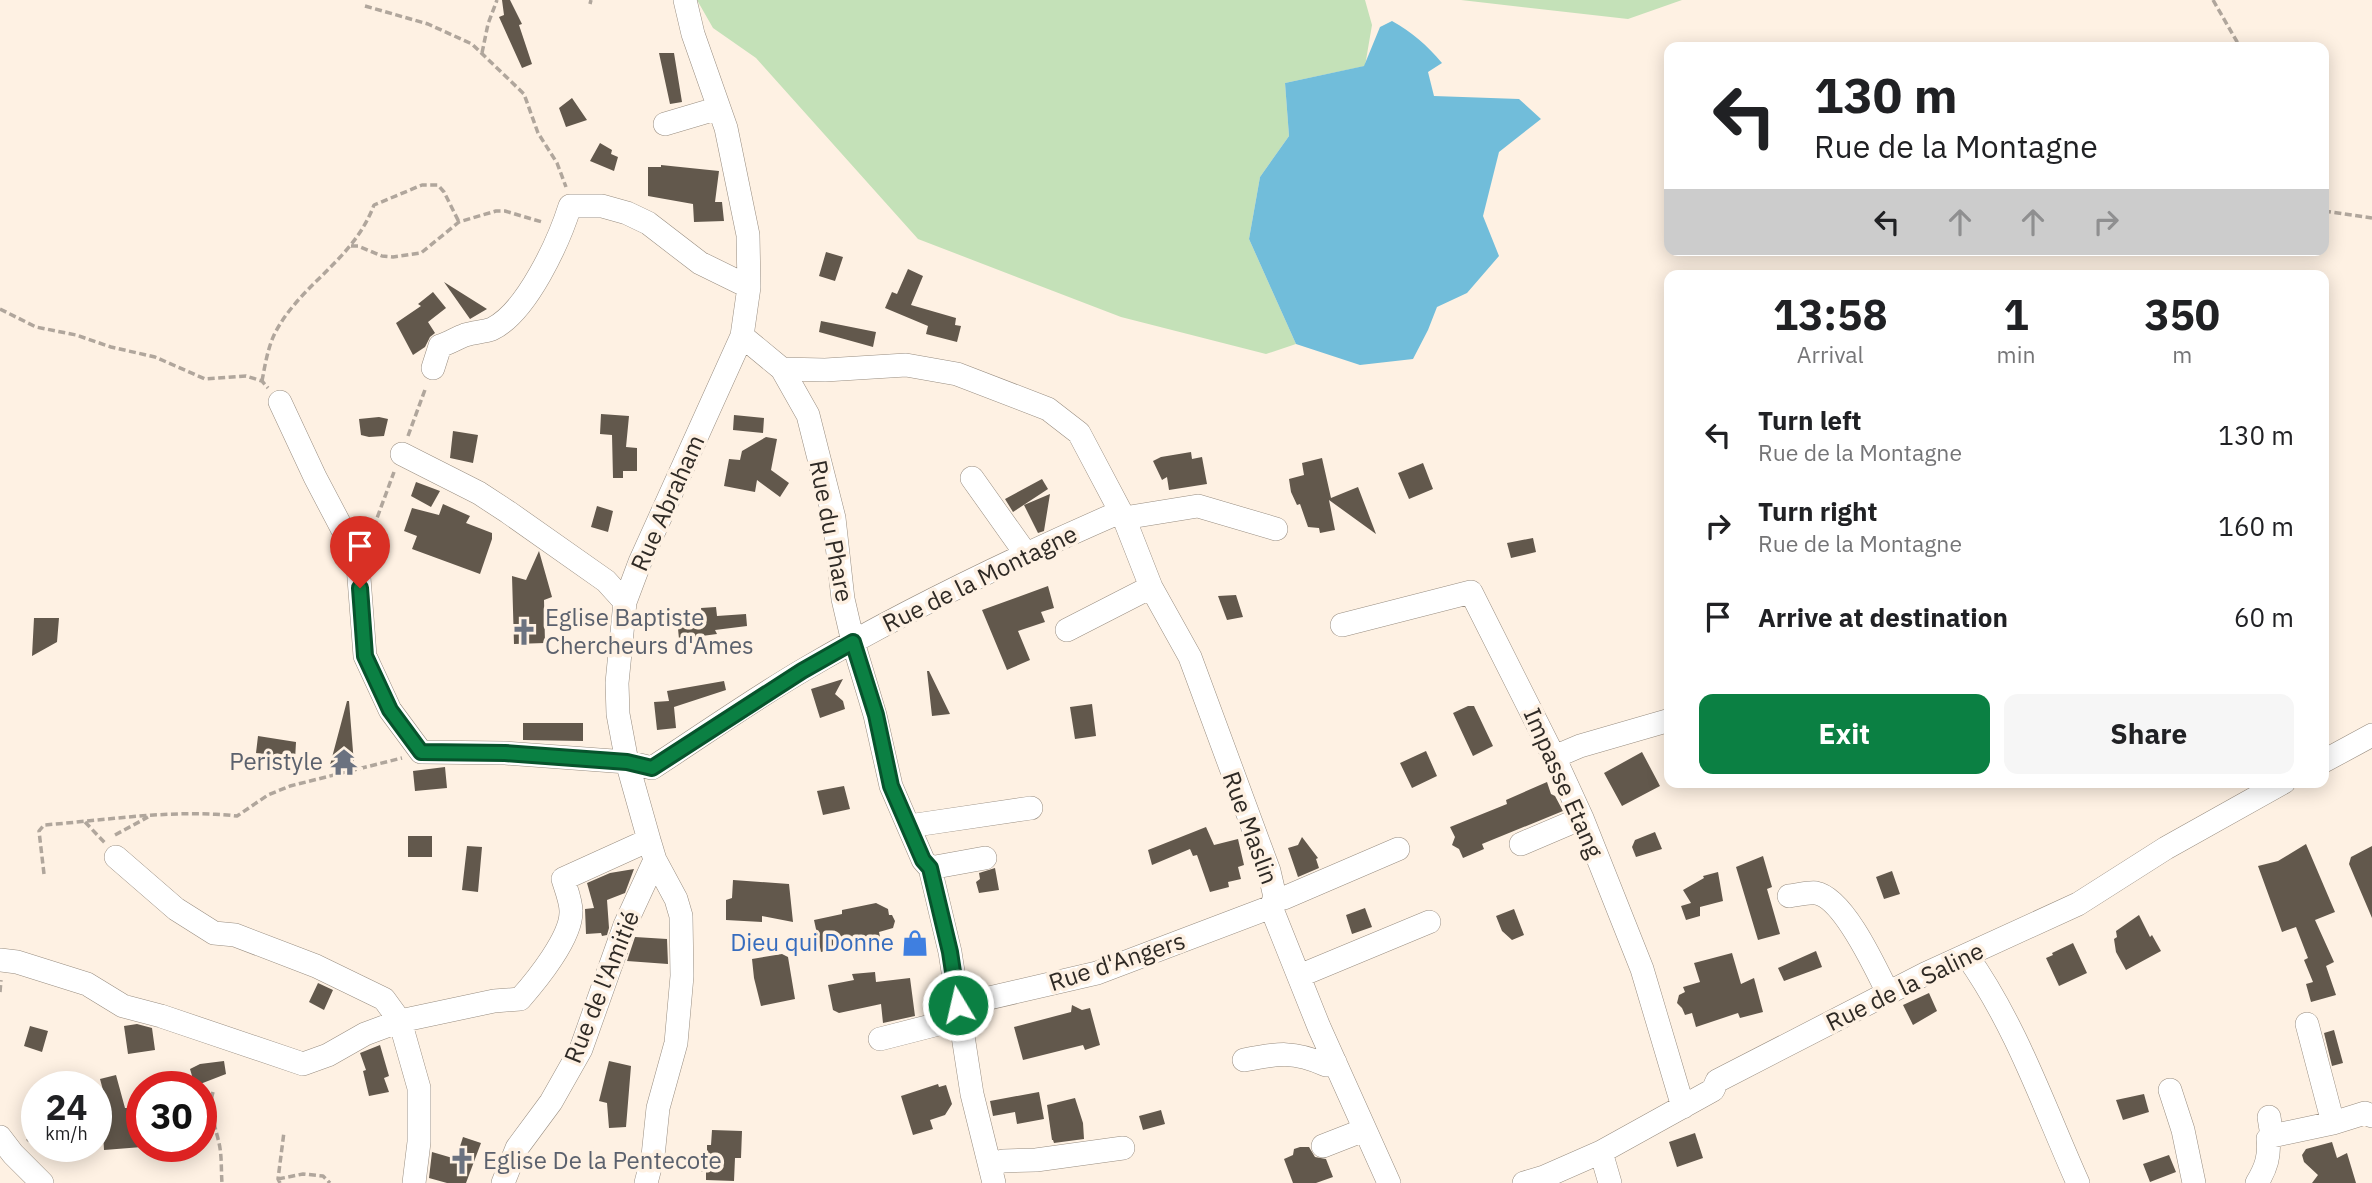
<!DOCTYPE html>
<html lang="en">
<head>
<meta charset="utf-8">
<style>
	body { margin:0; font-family:"IBM Plex Sans",sans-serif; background:#f6f6f6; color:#202124; height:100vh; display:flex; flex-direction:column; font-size:26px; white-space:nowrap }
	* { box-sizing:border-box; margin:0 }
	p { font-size:23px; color:#757577 }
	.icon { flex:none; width:38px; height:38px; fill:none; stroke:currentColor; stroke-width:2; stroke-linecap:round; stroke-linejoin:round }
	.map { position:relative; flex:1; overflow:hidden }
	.panel { position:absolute; left:1664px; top:270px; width:665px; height:518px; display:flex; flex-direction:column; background:#fff; border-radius:14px; box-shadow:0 4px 18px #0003 }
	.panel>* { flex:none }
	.hud { position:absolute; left:1664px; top:42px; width:665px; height:214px; border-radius:14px; box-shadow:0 4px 18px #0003; background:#fff; color:#202124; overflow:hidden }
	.speed { position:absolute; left:21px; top:1071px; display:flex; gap:14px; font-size:35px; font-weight:700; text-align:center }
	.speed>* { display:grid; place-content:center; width:91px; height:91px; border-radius:50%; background:#fff; box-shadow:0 4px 18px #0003; line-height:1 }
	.speed small { font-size:18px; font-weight:400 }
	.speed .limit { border:10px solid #d22; background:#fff; color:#111 }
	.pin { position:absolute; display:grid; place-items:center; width:60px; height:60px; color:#fff; margin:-72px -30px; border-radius:50% 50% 50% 0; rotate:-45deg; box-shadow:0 0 7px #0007 }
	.pin .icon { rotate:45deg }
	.me { position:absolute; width:77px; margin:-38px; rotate:351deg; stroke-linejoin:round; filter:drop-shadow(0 0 5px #0008) }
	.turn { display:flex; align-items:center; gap:24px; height:147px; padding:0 35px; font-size:32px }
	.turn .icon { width:91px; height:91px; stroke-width:2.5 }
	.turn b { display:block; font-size:49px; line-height:60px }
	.lanes { display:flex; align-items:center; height:66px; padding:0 35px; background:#0003; justify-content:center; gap:35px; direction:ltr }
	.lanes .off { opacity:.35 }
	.eta { display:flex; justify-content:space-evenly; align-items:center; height:119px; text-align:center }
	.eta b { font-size:42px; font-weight:700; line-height:49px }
	.primary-button { display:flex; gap:14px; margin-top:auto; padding:14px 35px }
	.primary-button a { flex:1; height:80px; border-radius:14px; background:#0b8043; color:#fff; font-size:28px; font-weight:700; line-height:80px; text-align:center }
	.primary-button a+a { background:#f6f6f6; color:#202124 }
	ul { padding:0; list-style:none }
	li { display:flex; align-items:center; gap:21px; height:91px; padding:0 35px }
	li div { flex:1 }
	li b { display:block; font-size:26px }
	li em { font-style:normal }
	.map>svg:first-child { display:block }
</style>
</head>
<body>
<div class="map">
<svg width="2372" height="1183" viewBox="0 0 2372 1183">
	<rect width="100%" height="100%" fill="#fef1e3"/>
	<path fill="#c4e1b8" d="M697,0H1365L1372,25L1365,66L1285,83L1289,136L1260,177L1249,239L1296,344L1266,354L1121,317L918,239L756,58L713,28Z
		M1461,0H1682L1628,19Z"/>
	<path fill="#71bdda" d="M1392,21C1412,32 1427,45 1442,63L1428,72L1434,96L1519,99L1541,119L1499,152L1483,216L1499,256L1467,293L1437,307L1428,330L1413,359L1360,365L1296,344L1249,239L1260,177L1289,136L1285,83L1364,66L1380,27Z"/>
	<path fill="#62584c" d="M502,0H510L522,24L519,25L532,64L522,68L499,17L504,15Z
		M659,53H674L682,102L670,104Z
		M572,98L587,120L566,127L559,108Z
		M600,143L612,150L611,154L618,157L614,171L590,161Z
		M661,165L719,171L715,202H722L724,221L694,222L693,204L648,196V167H661Z
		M826,252L843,257L835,281L819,276Z
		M908,269L923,276L911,305L956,318L955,325L961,326L957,342L926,334L928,326L885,308L892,292L897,294Z
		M444,282L487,309L470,319Z
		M433,292L446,308L428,322L435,333L430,337L425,347L413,355L396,323L421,306L418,304Z
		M821,321L876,332L873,347L819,332Z
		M601,414L629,416L626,447L637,448V471H623V478H613L612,435L600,434Z
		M734,415L764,418L763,433L733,430Z
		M379,417L388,419L384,436L369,437L361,435L359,419Z
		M453,431L478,435L473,463L450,458Z
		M766,437L777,439L771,470L789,483L780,497L757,480L755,492L724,486L729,459L740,460L742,451Z
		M1191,452L1192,459L1202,457L1207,484L1169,490L1167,477L1162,480L1153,461L1161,457Z
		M1322,458L1331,498L1358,487L1376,534L1329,500L1335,530L1320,533L1319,528L1308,527L1300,504L1297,505L1291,492L1289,479L1304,475L1302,463Z
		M1423,463L1433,489L1409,499L1398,473Z
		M1042,479L1048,489L1013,512L1005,499Z
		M416,482L440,491L431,507L411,496Z
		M1050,494L1044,531L1038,533L1024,505Z
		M443,504L470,516L466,523L492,533V539L480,574L412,549L417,536L404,531L412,508L439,515Z
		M597,506L613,511L608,532L591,527Z
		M1533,538L1536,552L1511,558L1507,543Z
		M539,551L552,597L544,600L545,643L514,644L512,576L526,580Z
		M1048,586L1054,608L1041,612L1045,622L1018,631L1030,660L1007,670L982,610Z
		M1236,595L1243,617L1227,620L1218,596Z
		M716,607L717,616L746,614L747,626L715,630L717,634L679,639L677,618L702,615L701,608Z
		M34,618H59L57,642L32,656Z
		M927,671H929L950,714L932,716Z
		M843,679L835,694L843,701L845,709L820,718L811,689Z
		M724,681L726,690L674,707L676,728L657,730L654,702L669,701L667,691Z
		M347,701H349L354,764L330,765Z
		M1092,704L1096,736L1075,739L1070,707Z
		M1468,706H1474L1493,746L1473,756L1453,713Z
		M523,723H583V741L523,740Z
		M258,736L296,742L295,760L256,753Z
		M1426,751L1437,776L1412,788L1400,763Z
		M1642,752L1660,786L1622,806L1604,773Z
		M445,767L447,788L415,791L413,771Z
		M1547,782L1551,794L1555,796L1563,811L1482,844L1484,849L1463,858L1459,849L1452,845L1455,837L1450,827L1507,804L1506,800Z
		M844,786L850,809L823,815L817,791Z
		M1206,827L1214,845L1238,839L1244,865L1238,867L1241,879L1228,882L1229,887L1210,892L1197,855L1193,856L1190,849L1152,865L1148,850Z
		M1655,832L1662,849L1636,857L1632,847L1635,840Z
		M408,836H432V857H408Z
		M1302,837L1318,858L1316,859L1319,868L1298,877L1288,848L1298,845Z
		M2306,844L2335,912L2315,920L2334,962L2326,966L2336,995L2311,1002L2306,984L2313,982L2304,960L2308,958L2296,927L2282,932L2258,866L2278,861Z
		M467,846L482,847L478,892L462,890Z
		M2372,846V918L2349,864L2351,857Z
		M1763,856L1772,887L1767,889L1780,934L1758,940L1736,867Z
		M995,868L999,890L979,893L976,882L980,879L979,873Z
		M634,869L625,893L607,900L609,928L607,935L602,936L601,933L586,934L585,909L594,908L587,883L610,873Z
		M1892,871L1900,894L1884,899L1876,877Z
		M1718,872L1723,901L1700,907V916L1686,920L1681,906L1691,903L1683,890L1704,878L1703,876Z
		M733,880L789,884L793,922L762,916V922L726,920V900L732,898Z
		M876,903L888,909L889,915H892L895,921L893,928L879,932L880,937L821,952L814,920L842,914V910Z
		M1365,908L1372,927L1352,934L1346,915Z
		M1514,909L1524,935L1512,940L1502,931L1496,916Z
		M2139,915L2150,937L2152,935L2161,951L2126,970L2116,952L2114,939L2117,937L2116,931Z
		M635,937L667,939L668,964L627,961Z
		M2073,943L2087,973L2059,986L2046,958L2053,955L2052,953Z
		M1816,951L1822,967L1784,981L1778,968Z
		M1732,953L1741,984L1754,978L1763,1012L1740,1018L1738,1013L1696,1027L1692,1013L1685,1015L1682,1008L1677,1003L1679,995L1685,992L1683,987L1700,982L1694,963Z
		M782,954L788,957L795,999L761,1006L754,978L752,959Z
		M875,972L876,982L910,978L915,1016L883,1023L881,1004L839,1013L833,1010L828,985L854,980L852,974Z
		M318,983L333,990L324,1010L309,1002Z
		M1929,993L1937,1011L1913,1025L1903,1005Z
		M1072,1005L1082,1010L1090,1008L1100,1045L1085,1050L1083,1045L1023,1060L1014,1027L1071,1012Z
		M137,1024L152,1028L155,1050L128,1054L124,1026Z
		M30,1026L48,1031L42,1052L24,1046Z
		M2334,1030L2343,1063L2332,1066L2324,1033Z
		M380,1045L389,1076L384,1078L389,1092L369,1096L363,1071L366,1070L360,1053Z
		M224,1061L226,1074L195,1086L190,1069L200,1064Z
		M609,1061L631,1066L626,1127L609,1128L607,1103L599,1101Z
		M116,1075L125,1108H130L131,1133L142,1132V1147L104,1150L102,1117L110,1116L100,1079Z
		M938,1084L939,1087L946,1085L952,1104L945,1115L930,1120L933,1129L913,1135L901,1096Z
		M1039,1092L1044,1119L1017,1124L1015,1112L993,1116L990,1101Z
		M2144,1094L2149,1112L2123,1120L2116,1100Z
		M1075,1098L1083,1123L1084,1139L1054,1143L1053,1140H1052L1047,1105Z
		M1161,1110L1165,1124L1143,1130L1139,1116Z
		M712,1130L742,1131L741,1158H735L734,1181L706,1180V1172H702L693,1155H707V1145H711Z
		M1695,1133L1703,1158L1677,1167L1669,1142Z
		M463,1137L481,1143L466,1183H447L429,1178L432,1152L456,1159Z
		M2332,1142L2337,1158L2347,1153L2356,1183H2312L2318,1175L2304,1162L2302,1155L2306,1149Z
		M1300,1147H1309L1315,1157L1326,1159L1333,1177L1316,1183H1293L1284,1159L1293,1155L1294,1149Z
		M2169,1155L2176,1172L2150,1182L2143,1164Z"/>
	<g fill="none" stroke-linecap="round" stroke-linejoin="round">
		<defs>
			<path id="minor" d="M665,124L719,108
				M742,336L782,369L825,370L906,365L957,374L1048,409L1079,433L1124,518L1151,587L1190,657L1269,871L1275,897L1271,907L1319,1027L1389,1183
				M433,368L440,346C449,343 457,338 465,335C474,332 484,332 492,329C527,312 559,241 570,206H602L627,213L648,223L700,263L749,287
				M782,369L808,415L834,518L843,599L853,642L875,715L891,786L923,860L930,868L950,952L972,1094L994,1183
				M280,402L315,477L346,536L358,565L365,656L390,710L421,752L505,753L627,762L652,768C703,735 752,700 805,669C906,610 1012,559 1120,512
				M402,454L479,493L508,512L606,581L625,602
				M972,478L1026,554
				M1124,518L1198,506L1276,529
				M1342,625L1471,592L1554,757L1582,818L1642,969L1683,1107
				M1067,630L1151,587
				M1554,757L1580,746L1670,720
				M2324,761L2372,735
				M909,826L1031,808
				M1521,844L1582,818
				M116,857L176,909L214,933L235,935L316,966L384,999L400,1021L419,1088V1142L414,1183
				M930,868L985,858
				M1789,896C1797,895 1809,892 1816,893C1844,898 1876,969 1888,993
				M1275,897L1284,898L1398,849
				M1967,956C2016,1025 2044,1107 2078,1183
				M0,960L17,962L87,984L123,1006L161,1016L303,1064L328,1055L365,1034L400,1021L494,1001L520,999C536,981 572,937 571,911C571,901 566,889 563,879L649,840
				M1299,976L1429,922
				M959,1005L1097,973L1271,907
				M2307,1024L2333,1123
				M880,1039L962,1018
				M1244,1060C1278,1053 1294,1051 1326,1065L1335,1062
				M2170,1090L2183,1130L2194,1183
				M2269,1117L2272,1136L2333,1123L2365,1113L2372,1116
				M0,1137L13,1154L42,1183
				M1323,1146L1364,1130
				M1601,1152L1610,1183
				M990,1165L1003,1161L1036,1160L1123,1148
				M503,1183L517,1148L551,1102L581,1049L625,925L655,860
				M646,1183L653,1156L658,1108L676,1043L682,976L681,916L676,899L655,860L649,840L627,762L618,714L617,683L625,602L640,562L742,336L749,287L748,235L726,128L693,34L685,0
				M1524,1183L1544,1177L1601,1152L1713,1090L1717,1081L1925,974L2078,904L2166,848L2284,782
				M2257,1183C2266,1168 2270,1156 2268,1139L2272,1136"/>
		</defs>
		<use href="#minor" stroke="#988d80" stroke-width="24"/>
		<path stroke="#b0a69c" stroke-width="3.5" stroke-dasharray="7 3.5" stroke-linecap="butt" d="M2213,0L2240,47
			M590,4L591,0
			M365,6L428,24L472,44L524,94L538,133L557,163L566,187
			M482,53L488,24L497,0
			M2324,211L2372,218
			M351,246H358L382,256L393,257L421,253L459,222L496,211H505L542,222
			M0,309L36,327L76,335L111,347L155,357L205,379L246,376L262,381L268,388
			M262,381C265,365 268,347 275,333C301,283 353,261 374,205L422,185H438L444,192L459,222
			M408,436L426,387
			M370,537L394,472
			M85,822L105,843
			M115,835L148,817
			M44,874L39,831L44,825C108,820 173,809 237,816L268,795L290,786L402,758
			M0,992L1,980
			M213,1092C208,1109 215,1125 219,1143C222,1156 221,1170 222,1183
			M27,1141L37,1132
			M278,1179L303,1174L323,1176L330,1183
			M280,1183L278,1179L284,1132"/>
		<use href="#minor" stroke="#fff" stroke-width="23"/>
	</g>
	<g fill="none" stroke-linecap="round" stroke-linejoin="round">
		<defs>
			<path id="route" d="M360,588L365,656L390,710L421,752L505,753L627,762L652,768L802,671L853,642L876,715L891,786L923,860L930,868L950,952L958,1005"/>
		</defs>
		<use href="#route" stroke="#07532c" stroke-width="18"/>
		<use href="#route" stroke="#0b8043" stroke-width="12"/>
	</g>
	<defs>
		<symbol id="church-bare" viewBox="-9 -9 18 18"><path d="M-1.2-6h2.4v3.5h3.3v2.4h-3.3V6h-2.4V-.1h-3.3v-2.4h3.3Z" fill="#6b7280" stroke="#fef1e3" stroke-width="2.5" paint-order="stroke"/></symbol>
		<symbol id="temple-bare" viewBox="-9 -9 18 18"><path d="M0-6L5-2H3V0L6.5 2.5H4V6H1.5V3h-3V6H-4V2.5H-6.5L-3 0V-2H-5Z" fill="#6b7280" stroke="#fef1e3" stroke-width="2.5" paint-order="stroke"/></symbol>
		<symbol id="shop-bare" viewBox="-9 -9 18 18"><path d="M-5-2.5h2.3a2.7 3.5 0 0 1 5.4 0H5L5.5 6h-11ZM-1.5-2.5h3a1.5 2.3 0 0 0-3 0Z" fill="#3f7fe0" stroke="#fef1e3" stroke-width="2.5" paint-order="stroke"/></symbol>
	</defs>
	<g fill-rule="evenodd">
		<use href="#church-bare" x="505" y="613" width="38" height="38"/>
		<use href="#temple-bare" x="325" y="743" width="38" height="38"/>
		<use href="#shop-bare" x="896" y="924" width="38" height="38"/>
		<use href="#church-bare" x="443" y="1142" width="38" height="38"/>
	</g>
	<g text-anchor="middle" stroke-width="7" stroke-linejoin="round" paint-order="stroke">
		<g font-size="24" fill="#2f2a25" stroke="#fef1e3">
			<text transform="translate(668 503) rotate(-66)" y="8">Rue Abraham</text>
			<text transform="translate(831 531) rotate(79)" y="8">Rue du Phare</text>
			<text transform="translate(980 579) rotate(-26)" y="8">Rue de la Montagne</text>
			<text transform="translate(1563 783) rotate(66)" y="8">Impasse Etang</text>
			<text transform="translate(1250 828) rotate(70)" y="8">Rue Maslin</text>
			<text transform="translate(1117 962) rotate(-18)" y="8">Rue d'Angers</text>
			<text transform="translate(602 987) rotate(-68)" y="8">Rue de l'Amitié</text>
			<text transform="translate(1905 987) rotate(-26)" y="8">Rue de la Saline</text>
		</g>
		<g font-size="24" fill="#5b616d" stroke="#fef1e3" text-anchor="start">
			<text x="545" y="626">Eglise Baptiste<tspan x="545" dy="28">Chercheurs d'Ames</tspan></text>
			<text x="323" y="770" text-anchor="end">Peristyle</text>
			<text x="483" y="1169">Eglise De la Pentecote</text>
		</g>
		<g font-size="24" fill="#366cbe" stroke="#fef1e3" text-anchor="end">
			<text x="894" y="951">Dieu qui Donne</text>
		</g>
	</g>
</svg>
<div class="speed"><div>24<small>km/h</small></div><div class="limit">30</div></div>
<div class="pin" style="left:360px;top:588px;background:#d93025"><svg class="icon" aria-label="arrive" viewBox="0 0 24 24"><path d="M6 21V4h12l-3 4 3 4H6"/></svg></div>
<svg class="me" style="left:958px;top:1005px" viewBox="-20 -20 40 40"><circle r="17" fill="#0b8043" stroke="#fff" stroke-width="3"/><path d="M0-11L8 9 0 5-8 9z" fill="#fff"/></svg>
<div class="hud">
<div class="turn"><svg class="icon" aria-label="left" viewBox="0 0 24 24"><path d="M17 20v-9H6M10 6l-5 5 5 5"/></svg><div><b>130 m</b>Rue de la Montagne</div></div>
<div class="lanes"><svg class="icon" aria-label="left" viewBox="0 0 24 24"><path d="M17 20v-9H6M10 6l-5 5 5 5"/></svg><svg class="icon off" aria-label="ahead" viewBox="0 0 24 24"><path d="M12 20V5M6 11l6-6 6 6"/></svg><svg class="icon off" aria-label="ahead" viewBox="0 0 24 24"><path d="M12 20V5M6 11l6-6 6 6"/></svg><svg class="icon off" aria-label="right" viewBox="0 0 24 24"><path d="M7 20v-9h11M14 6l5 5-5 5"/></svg></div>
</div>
<section class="panel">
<div class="eta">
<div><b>13:58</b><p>Arrival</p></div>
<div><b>1</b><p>min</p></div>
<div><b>350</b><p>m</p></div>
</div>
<ul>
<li><svg class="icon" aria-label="left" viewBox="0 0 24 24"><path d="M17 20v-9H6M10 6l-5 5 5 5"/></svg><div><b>Turn left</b><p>Rue de la Montagne</p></div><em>130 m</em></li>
<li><svg class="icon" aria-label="right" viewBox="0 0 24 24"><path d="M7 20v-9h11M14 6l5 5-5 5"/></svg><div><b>Turn right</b><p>Rue de la Montagne</p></div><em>160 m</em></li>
<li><svg class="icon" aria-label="arrive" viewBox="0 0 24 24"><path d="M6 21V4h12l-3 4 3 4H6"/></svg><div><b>Arrive at destination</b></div><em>60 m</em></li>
</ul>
<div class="primary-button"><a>Exit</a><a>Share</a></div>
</section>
</div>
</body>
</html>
